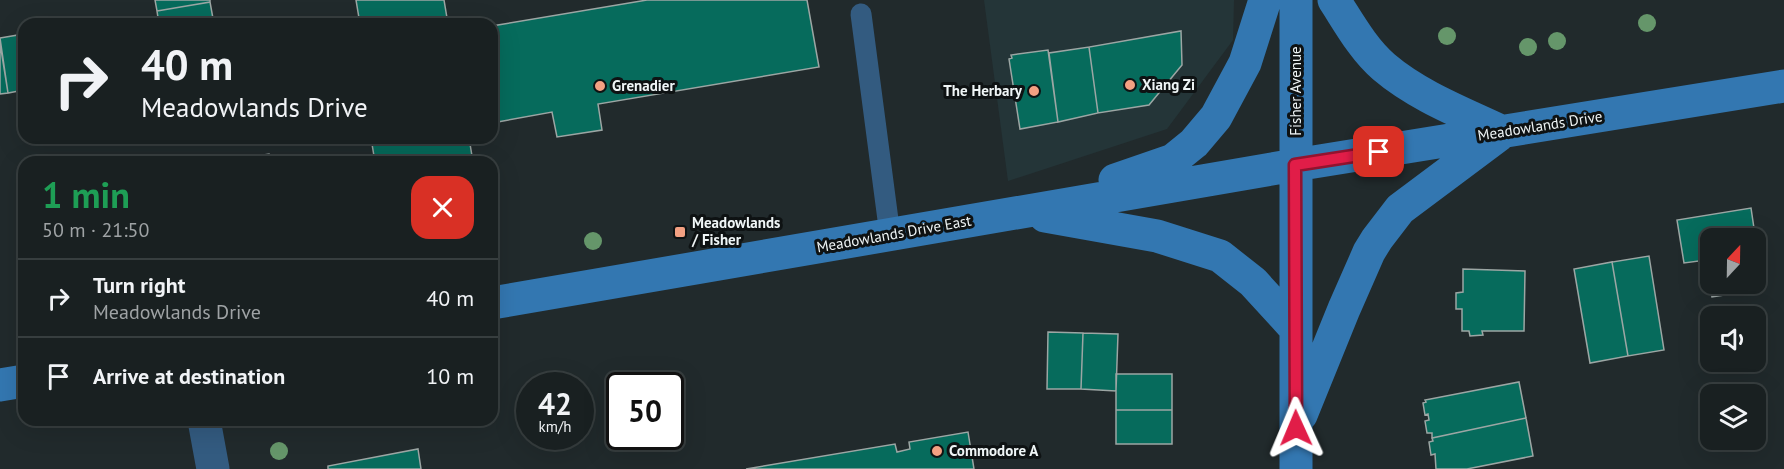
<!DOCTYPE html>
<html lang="en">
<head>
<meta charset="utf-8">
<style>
	body { margin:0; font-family:"PT Sans",sans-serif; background:#22282a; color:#f1f3f6; height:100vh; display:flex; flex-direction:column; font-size:22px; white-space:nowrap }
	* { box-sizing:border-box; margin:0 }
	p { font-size:20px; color:#9fa3a5 }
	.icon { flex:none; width:33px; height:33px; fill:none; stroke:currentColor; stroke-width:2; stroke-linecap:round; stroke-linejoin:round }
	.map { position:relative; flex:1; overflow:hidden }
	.panel { position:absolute; left:18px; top:156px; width:480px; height:270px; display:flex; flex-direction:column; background:#192021; border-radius:18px; box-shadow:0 6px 24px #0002,0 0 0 2px #373e3f }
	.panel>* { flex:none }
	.guide { position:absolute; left:18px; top:18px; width:480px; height:126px; border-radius:18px; box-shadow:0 6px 24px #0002,0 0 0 2px #373e3f; background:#192021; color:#f1f3f6; overflow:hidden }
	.needle { width:39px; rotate:22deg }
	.buttons { position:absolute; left:1700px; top:228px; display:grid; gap:12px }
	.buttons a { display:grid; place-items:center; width:66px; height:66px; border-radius:12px; background:#192021; box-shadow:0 6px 24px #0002,0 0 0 2px #373e3f; font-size:30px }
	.speed { position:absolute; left:516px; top:372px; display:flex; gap:12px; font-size:30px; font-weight:700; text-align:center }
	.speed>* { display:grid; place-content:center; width:78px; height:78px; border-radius:50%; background:#192021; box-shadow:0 6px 24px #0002,0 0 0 2px #373e3f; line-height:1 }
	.speed small { font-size:15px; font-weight:400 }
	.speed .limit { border:3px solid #111; border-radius:9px; background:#fff; color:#111 }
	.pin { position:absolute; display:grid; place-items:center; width:51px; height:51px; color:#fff; margin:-26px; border-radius:12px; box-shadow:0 3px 9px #0006 }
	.me { position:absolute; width:66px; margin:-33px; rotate:359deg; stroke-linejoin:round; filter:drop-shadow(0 0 4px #0008) }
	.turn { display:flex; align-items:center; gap:21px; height:126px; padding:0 24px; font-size:27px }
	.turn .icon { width:78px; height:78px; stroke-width:2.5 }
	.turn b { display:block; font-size:42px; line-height:51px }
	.round { display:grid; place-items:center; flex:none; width:63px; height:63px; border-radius:18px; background:#22282a }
	.summary { display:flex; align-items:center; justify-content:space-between; height:102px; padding:0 24px }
	h1 { font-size:36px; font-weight:800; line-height:45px; color:#1e9e55 }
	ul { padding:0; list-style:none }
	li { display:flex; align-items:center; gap:18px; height:78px; padding:0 24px; border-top:2px solid #373e3f }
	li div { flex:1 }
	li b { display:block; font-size:22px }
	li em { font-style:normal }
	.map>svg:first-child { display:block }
</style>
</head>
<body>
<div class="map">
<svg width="1784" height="469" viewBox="0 0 1784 469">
	<rect width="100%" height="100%" fill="#212a2c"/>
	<path fill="#243538" d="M984,0H1234L1233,40L1167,129L1008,181Z"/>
	<path fill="#066b5c" stroke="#9ca6a4" stroke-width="1.5" fill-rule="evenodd" d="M155,0H210V2L157,11Z
		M356,0H444L448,24H360Z
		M647,0H807L819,67L598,104L602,130L557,137L552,112L492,123V26Z
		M210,2L214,24H159L157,11Z
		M1181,31L1182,65L1149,105L1098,113L1089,47Z
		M24,34V90L8,93L0,38Z
		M0,43L8,93L0,94Z
		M1089,47L1098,113L1058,122L1049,53Z
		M1048,50L1058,122L1020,129L1009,59L1012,58L1011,55Z
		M371,138H469L473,162H375Z
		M269,154L271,162H234L233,160Z
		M1751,208L1763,289L1712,297L1706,260L1684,263L1677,220ZM1710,238H1755V284H1710Z
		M1649,256L1664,350L1628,356L1612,262Z
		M1612,262L1628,356L1590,363L1574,269Z
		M1463,269L1525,271L1524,331H1482L1483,335L1470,336L1469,331H1462V309H1456V293L1463,292Z
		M1048,332L1083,333L1081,389H1047Z
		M1083,333L1118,334L1116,391L1081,389Z
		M1116,374H1172V410H1116Z
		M1519,382L1526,418L1432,438V433H1427L1425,421L1429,420L1428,414L1425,415L1423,403L1426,402L1425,400Z
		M1116,410H1172V444H1116Z
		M1526,418L1533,456L1467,469H1436L1435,454L1431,455L1429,442L1433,441L1432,438Z
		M968,432L974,469H746L895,444L897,452L910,449L909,442Z
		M418,449L421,469H328V466Z"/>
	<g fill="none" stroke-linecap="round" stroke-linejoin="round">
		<path stroke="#335b80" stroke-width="21" d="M861,14L890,235"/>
		<path stroke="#335b80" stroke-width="33" d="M204,420L213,469"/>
		<path stroke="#3377b1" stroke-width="33" d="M1296,0V469
			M1334,0C1349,23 1363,49 1384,67C1418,96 1463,113 1503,132
			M1115,180L1173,160L1194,143L1216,117L1245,63L1265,0
			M1045,216L1157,236L1220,256L1253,282L1295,328
			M492,303L1295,165L1784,86
			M0,385L24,381
			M1301,415L1344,309L1369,252L1377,239L1400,209L1499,135"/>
	</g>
	<g fill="#65966a">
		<circle cx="1647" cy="23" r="9"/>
		<circle cx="1447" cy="36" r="9"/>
		<circle cx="1557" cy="41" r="9"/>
		<circle cx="1528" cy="47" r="9"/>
		<circle cx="593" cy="241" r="9"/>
		<circle cx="279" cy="451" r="9"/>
	</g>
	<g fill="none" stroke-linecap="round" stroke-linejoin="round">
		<defs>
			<path id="route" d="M1296,428L1295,165L1379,152"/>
		</defs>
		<use href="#route" stroke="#92132f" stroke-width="15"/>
		<use href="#route" stroke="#e11d48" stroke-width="10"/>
	</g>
	<g fill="#f3a082" stroke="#0e1213" stroke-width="2">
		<circle cx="1130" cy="85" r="6"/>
		<circle cx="600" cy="86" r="6"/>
		<circle cx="1034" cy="91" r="6"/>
		<rect x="674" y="226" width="12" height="12" rx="3"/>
		<circle cx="937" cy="451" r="6"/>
	</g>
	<g text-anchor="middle" stroke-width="6" stroke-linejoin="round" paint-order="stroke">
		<g font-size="15" font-weight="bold" fill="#eff5f6" stroke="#0e1213" text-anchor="start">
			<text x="1142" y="90">Xiang Zi</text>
			<text x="612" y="91">Grenadier</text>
			<text x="1022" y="96" text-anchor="end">The Herbary</text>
			<text x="692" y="228">Meadowlands<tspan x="692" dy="17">/ Fisher</tspan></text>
			<text x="949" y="456">Commodore A</text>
		</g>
		<g font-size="15" fill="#eff5f6" stroke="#0e1213">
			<text transform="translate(1296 91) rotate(-90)" y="5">Fisher Avenue</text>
			<text transform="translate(1540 126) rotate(-9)" y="5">Meadowlands Drive</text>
			<text transform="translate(894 234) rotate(-10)" y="5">Meadowlands Drive East</text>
		</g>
	</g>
</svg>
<div class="buttons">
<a><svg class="needle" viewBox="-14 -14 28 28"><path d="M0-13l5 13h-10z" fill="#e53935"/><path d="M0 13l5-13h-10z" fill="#9fa3a5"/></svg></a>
<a><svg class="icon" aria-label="sound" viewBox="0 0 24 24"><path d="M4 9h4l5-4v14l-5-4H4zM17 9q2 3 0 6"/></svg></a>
<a><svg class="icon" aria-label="layers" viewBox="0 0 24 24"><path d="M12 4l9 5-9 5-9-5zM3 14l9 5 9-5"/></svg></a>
</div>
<div class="speed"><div>42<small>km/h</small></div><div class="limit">50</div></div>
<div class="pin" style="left:1379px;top:152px;background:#d93025"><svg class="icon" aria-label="arrive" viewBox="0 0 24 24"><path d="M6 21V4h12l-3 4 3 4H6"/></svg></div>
<svg class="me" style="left:1296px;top:428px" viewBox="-20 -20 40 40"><path d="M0-17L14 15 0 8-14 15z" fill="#e11d48" stroke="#fff" stroke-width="4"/></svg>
<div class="guide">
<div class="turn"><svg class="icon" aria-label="right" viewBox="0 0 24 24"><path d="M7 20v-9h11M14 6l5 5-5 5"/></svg><div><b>40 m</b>Meadowlands Drive</div></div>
</div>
<section class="panel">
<div class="summary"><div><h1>1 min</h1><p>50 m · 21:50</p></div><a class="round" style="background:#d93025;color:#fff"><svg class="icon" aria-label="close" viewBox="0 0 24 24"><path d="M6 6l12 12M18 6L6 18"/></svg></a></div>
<ul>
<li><svg class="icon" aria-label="right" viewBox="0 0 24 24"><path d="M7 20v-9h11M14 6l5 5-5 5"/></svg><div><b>Turn right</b><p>Meadowlands Drive</p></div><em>40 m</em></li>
<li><svg class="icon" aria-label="arrive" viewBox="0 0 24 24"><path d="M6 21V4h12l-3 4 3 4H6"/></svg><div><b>Arrive at destination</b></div><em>10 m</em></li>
</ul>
</section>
</div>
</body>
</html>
